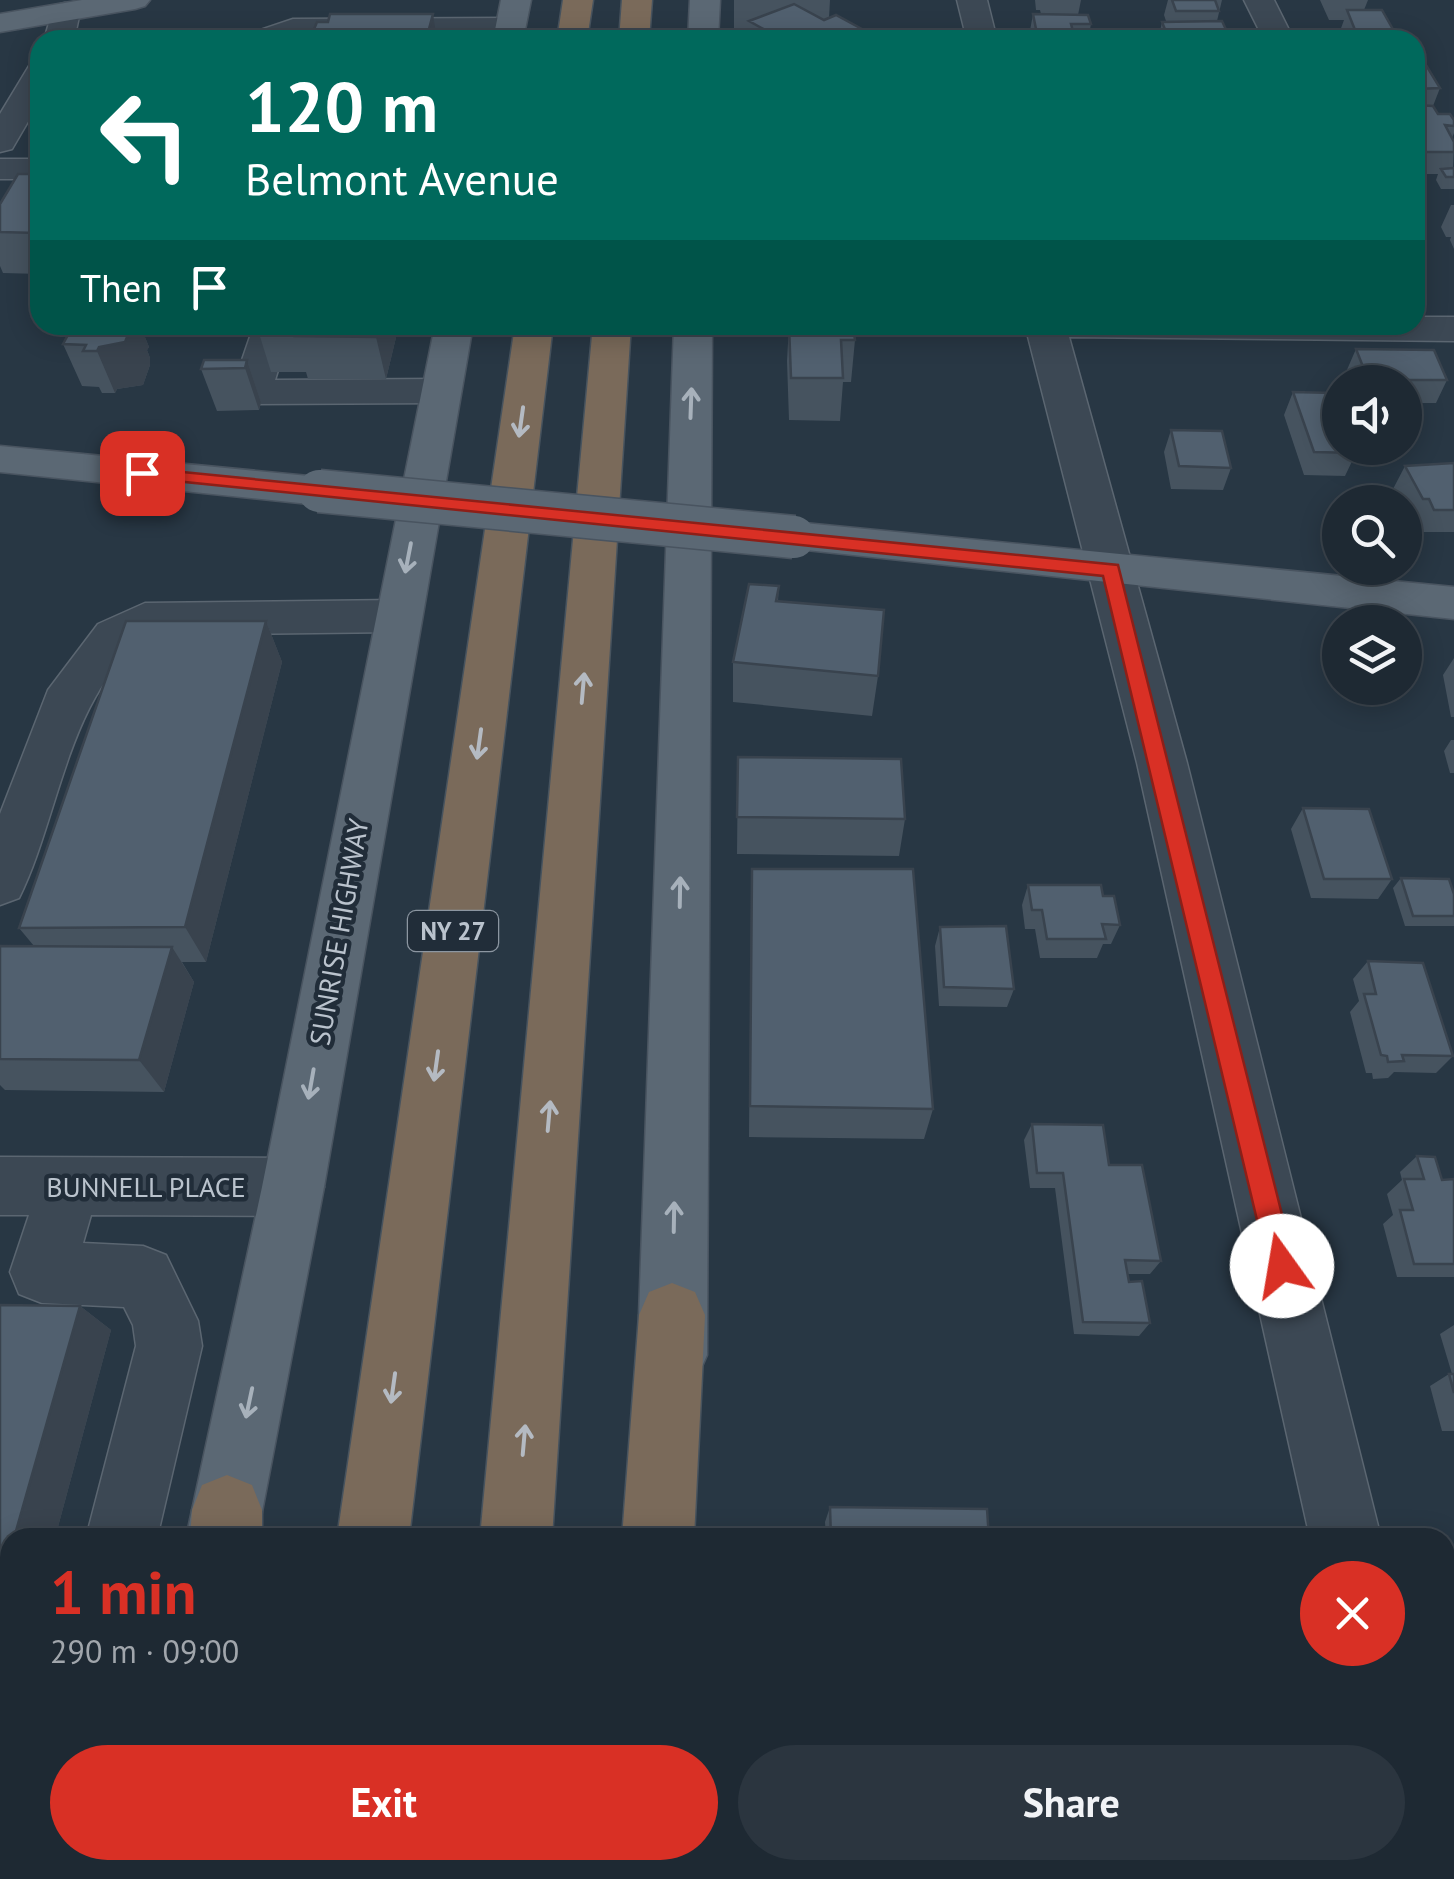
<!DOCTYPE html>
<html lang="en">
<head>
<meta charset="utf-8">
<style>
	body { margin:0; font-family:"PT Sans",sans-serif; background:#2b353f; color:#f1f3f6; height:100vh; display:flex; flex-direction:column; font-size:38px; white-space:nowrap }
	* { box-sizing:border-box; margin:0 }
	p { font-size:32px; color:#a1a6ac }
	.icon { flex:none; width:55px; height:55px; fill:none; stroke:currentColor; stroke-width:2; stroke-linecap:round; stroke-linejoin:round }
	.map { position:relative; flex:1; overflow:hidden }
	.details { position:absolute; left:0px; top:1528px; width:1455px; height:352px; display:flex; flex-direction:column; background:#1e2933; border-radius:30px 30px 0 0; box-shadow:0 5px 25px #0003,0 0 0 2px #3c454e }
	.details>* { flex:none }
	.banner { position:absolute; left:30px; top:30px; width:1395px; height:305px; border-radius:30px; box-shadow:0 5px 25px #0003,0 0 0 2px #3c454e; background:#00695c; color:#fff; overflow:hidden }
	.controls { position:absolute; left:1322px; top:365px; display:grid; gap:20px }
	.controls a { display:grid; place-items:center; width:100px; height:100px; border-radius:50%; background:#1e2933; box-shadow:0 5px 25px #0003,0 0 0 2px #3c454e; font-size:50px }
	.pin { position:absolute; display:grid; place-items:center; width:85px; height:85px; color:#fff; margin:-42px; border-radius:20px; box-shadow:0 5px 15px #0006 }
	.me { position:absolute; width:110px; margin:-55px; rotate:347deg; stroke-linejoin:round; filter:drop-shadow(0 0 8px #0008) }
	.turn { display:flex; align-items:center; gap:35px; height:210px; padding:0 50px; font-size:45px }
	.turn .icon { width:130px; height:130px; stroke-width:2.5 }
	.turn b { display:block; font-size:70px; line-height:85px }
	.then { display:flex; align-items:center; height:95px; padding:0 50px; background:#0003; gap:20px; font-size:38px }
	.round { display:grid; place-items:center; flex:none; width:105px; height:105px; border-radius:52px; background:#2b353f }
	.headline { display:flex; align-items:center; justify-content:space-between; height:170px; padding:0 50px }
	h1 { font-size:60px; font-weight:600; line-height:75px; color:#d93025 }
	.button { display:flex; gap:20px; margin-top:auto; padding:20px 50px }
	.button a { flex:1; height:115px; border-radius:60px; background:#d93025; color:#fff; font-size:40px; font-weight:600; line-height:115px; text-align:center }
	.button a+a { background:#2b353f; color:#f1f3f6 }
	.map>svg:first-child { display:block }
</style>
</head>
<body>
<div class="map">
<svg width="1454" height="1879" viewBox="0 0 1454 1879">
	<rect width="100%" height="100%" fill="#283744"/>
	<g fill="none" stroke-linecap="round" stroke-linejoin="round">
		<defs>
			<path id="minor" d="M957,0H987L997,40H967Z
				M1244,0H1274L1294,40H1264Z
				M65,3L76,6L80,12L74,40H44L54,6Z
				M510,18L521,21L525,27L521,33L247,40L251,33L293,19Z
				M40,64V101L12,149L0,152V114L29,66Z
				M0,159H40V179H0Z
				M1415,317H1454V341L1069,337L1187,763L1381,1538H1310L1137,763L1025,325H1415Z
				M254,325H292L275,380L441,379L455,382L461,391L455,400L441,403L251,404L237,401L231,392Z
				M397,600L413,604L420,616L413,628L397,632L153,635C69,684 60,817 19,898L0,905V814L48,690L98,624L145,603Z
				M0,1157L293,1158L315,1166L324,1187L315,1208L293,1216L91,1215L83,1243L143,1246L166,1255L198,1321L202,1346L157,1538H86L136,1346L133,1325L124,1307L42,1303L19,1294L10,1272L29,1215H0Z
				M0,1621L10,1622V1696L0,1695Z
				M1445,1838L1454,1843V1879H1388L1385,1870H1445Z"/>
			<path id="major" d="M82,0H150L145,6L135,9L0,32V14Z
				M501,0H531L523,40H493Z
				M690,0H720L718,40H688Z
				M435,325H473L324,1187L257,1538H186L262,1187Z
				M674,325H712L707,1355L697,1378L674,1388L651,1378L641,1355L639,1315Z
				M0,446L319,477L334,481L340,491L334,501L319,505L0,472Z
				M794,522L1454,587V619L778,547L772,537L778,527Z
				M104,1870H184L182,1879H102Z
				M655,1870H735V1879H655Z"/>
			<path id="highway" d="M563,0H593L587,40H557Z
				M622,0H652L649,40H619Z
				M515,325H553L409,1538H337Z
				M593,325H631L552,1538H480Z
				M672,1283L695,1292L705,1315L694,1538H622L639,1315L649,1292Z
				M227,1475L252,1485L262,1510V1538H190L192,1510L202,1485Z
				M171,1870H251L250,1879H170Z
				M288,1870H368L367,1879H287Z
				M450,1870H530L529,1879H449Z
				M611,1870H691L690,1879H610Z"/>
		</defs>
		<use href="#minor" stroke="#5b6671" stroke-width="3"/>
		<use href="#major" stroke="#495460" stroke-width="3"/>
		<use href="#highway" stroke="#47535e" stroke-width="3"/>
		<use href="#minor" fill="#3c4854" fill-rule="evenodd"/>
		<use href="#major" fill="#5b6874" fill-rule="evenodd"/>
		<use href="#highway" fill="#7a6a5a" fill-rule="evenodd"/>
		<defs>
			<path id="major-bridge" d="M319,491L794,537"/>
		</defs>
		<use href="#major-bridge" stroke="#495460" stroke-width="45" stroke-linecap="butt"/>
		<use href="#major-bridge" stroke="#5b6874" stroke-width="42"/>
	</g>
	<path fill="#46535f" d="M734,0H830L829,18L873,35V40H749V37H734Z
		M1035,0H1081L1078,15L1091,24L1088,40H1030L1029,36L1033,14H1041L1040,10H1036Z
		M1168,0H1222L1217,21L1229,36L1228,40H1158L1162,22L1166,21L1164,15Z
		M1320,0H1368L1364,10L1399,40H1343L1340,31L1344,20H1329Z
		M312,34L437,40H314Z
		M1415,65L1440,88L1433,106L1438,114L1454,120V133L1452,138L1454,142L1453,168H1454V189H1441L1436,180L1438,174H1415Z
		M40,174V274L3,273L0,266V204Z
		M1451,205H1454V249L1450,240L1451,237H1446L1441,227Z
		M78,325H140L149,347L147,350L150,358V365L143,385L117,389L115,393H102L99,387L82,386L63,344L81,332Z
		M399,325L386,379H308L306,372H271L258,330Z
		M789,325L855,340L851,382H843L840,421L789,420L787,361Z
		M1356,349L1447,380L1436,403H1407L1405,406V382H1350L1346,372Z
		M247,360L261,402L259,410L217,411L201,369Z
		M1293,392L1356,453L1345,476L1304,475L1284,415Z
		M1171,430L1231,468L1223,490L1171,489L1164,452Z
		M1454,463V532H1422L1417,522H1411L1405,511V502H1400L1393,489L1405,466Z
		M779,586L778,601L878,676L872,716L733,702V662Z
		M266,621L282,662L206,962H182L194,982L164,1092L5,1090L0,1085V946H34L19,928Z
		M1454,658V717H1451L1443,675Z
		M1451,740H1454V773H1450L1444,751Z
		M738,757L905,819L899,856L737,854Z
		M1303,808L1392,879L1378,899L1311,898L1291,829Z
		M1401,878L1454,894V926H1405L1393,888Z
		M1028,885L1103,896L1120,925L1111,944H1103L1097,958H1040L1035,929H1025L1022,905Z
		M751,905L933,1109L924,1139L749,1137Z
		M940,927L1014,989L1007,1007L939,1006L935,946Z
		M1368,961L1453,1056L1436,1073L1394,1072L1388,1078L1373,1079L1372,1073H1366L1350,1012L1359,1001L1353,979Z
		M1032,1124L1109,1165L1161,1261L1150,1274H1127L1129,1282L1150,1323L1139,1336L1074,1334L1055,1188H1030L1024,1140Z
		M1417,1156L1442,1180L1454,1179V1277H1397L1383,1224L1393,1215L1387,1194L1402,1180L1400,1172Z
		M0,1305L80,1306L111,1330L55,1538H10V1613H0Z
		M1454,1325V1431H1442L1430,1386L1449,1374H1452L1440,1334Z
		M830,1507L989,1538H826L825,1522Z"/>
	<path fill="#39434e" d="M433,14L437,40H426Z
		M129,325H140L149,347L147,350L150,358V365L143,385L117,389L115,393L97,351L99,347Z
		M379,325H399L386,379L376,337Z
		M247,360L261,402L259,410L245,368Z
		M266,621L282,662L206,962L185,927Z
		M172,947L194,982L164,1092L139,1060Z
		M80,1306L111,1330L55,1538H14Z
		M10,1553V1607L0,1605V1589Z"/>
	<path fill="#51606f" stroke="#39434e" stroke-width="2.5" d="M1172,0H1215L1219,11H1176Z
		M794,4L824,20L836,15L873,35L861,40H772L767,37L774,35L749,21Z
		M1347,10H1382L1399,40H1359Z
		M330,14H433L426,40H322L324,35L312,34L317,22H328Z
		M1033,14L1088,15L1091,24H1071L1074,35L1037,34Z
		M1222,21L1229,36L1168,37L1162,22Z
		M1415,65H1426L1440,88L1415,89Z
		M1415,105L1433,106L1438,114H1450L1454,120V126L1445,125L1454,142V152H1424L1415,138Z
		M1454,168V177H1446L1441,169Z
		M18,174H40V226L37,233L0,232V204Z
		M87,325H132L125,342L99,347L97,351H83L86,345L63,344L69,333L84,332Z
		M259,325H379L376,337L295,336L297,330H258Z
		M789,325H853L855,340H841L843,378H791Z
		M1356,349L1434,350L1447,380H1402L1403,382H1369Z
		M204,360H247L245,368L201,369Z
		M1293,392L1334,393L1340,409V448H1354L1356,453L1314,452Z
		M1171,430L1222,431L1231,468L1179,466Z
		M1454,463V510H1434L1429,499H1423L1405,466Z
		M749,584L779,586L776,601L884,610L878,676L733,662Z
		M126,621H266L185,927L19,928Z
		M738,757L901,759L905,819L737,817Z
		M1303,808L1369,809L1392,879H1324Z
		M752,869H913L933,1109L750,1106Z
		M1401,878L1449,879L1454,894V916H1413Z
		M1028,885H1101L1103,896H1114L1120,925L1102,924L1106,939H1047L1042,910H1032Z
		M1006,926L1014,989L944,987L940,927Z
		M0,946L172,947L139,1060L0,1059Z
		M1368,961L1423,963L1453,1056L1402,1055L1404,1061L1388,1062L1387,1056L1381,1055L1364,994H1376Z
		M1032,1124L1103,1125L1109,1165H1142L1161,1261L1125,1260L1129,1282L1142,1281L1150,1323L1083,1322L1063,1173H1037Z
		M1417,1156L1435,1157L1442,1180L1454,1179V1264H1414L1400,1210H1413L1404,1179H1424Z
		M0,1305L80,1306L14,1538H10V1553L0,1589Z
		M1449,1374H1454V1393Z
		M830,1507L987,1509L989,1538H831Z"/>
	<defs><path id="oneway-shaft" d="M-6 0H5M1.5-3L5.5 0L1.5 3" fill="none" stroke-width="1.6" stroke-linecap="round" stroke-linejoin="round" transform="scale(2.5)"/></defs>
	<g stroke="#a7b1bb">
		<use href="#oneway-shaft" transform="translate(691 403) rotate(-88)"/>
		<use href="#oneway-shaft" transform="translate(408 558) rotate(101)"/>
		<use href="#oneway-shaft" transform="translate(680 892) rotate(-89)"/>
		<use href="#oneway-shaft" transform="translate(311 1084) rotate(100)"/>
		<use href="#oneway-shaft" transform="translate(674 1217) rotate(-89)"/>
		<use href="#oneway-shaft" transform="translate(249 1403) rotate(102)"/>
	</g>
	<g stroke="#b4bac2">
		<use href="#oneway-shaft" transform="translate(521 422) rotate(98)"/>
		<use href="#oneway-shaft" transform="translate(583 688) rotate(-85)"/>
		<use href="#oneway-shaft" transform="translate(479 744) rotate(98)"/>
		<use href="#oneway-shaft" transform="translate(436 1066) rotate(98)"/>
		<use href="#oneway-shaft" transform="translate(549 1116) rotate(-85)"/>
		<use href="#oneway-shaft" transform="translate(393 1388) rotate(98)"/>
		<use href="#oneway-shaft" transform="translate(524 1440) rotate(-85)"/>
	</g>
	<path fill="#d93025" stroke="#8d1f18" stroke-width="2.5" d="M142,468L1118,565L1295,1266L1291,1276L1282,1279L1272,1276L1268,1266L1103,576L136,477V469Z"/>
	<g text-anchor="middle" stroke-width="9" stroke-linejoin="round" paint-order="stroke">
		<rect fill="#212d39" stroke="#8c96a1" stroke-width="2.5" x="408" y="911" width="90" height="40" rx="8"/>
		<g font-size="25" font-weight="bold" fill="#bac3cd">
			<text x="453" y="940">NY 27</text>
		</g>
		<g font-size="28" fill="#bac3cd" stroke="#212d39">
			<text transform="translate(339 932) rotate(-80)" y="10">SUNRISE HIGHWAY</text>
			<text x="146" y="1197">BUNNELL PLACE</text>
		</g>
	</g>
</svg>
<div class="controls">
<a><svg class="icon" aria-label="sound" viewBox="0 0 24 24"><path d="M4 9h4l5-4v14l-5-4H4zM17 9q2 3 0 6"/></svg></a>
<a><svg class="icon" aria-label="search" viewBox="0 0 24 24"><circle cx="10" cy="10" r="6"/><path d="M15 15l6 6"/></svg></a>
<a><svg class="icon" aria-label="layers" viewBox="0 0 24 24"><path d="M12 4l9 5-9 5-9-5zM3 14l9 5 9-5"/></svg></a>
</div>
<div class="pin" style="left:142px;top:473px;background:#d93025"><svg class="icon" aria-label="arrive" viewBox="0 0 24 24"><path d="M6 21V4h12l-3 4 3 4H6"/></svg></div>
<svg class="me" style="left:1282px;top:1266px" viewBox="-20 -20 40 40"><circle r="19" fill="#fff"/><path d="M0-13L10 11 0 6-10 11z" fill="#d93025"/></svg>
<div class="banner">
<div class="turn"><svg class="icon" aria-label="left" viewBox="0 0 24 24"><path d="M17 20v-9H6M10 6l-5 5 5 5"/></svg><div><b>120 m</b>Belmont Avenue</div></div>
<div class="then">Then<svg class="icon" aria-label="arrive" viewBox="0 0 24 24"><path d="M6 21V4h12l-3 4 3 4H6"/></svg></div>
</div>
<section class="details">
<div class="headline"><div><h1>1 min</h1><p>290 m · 09:00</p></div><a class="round" style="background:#d93025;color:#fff"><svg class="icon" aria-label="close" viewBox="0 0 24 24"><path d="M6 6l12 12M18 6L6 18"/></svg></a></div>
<div class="button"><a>Exit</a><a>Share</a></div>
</section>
</div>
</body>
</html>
